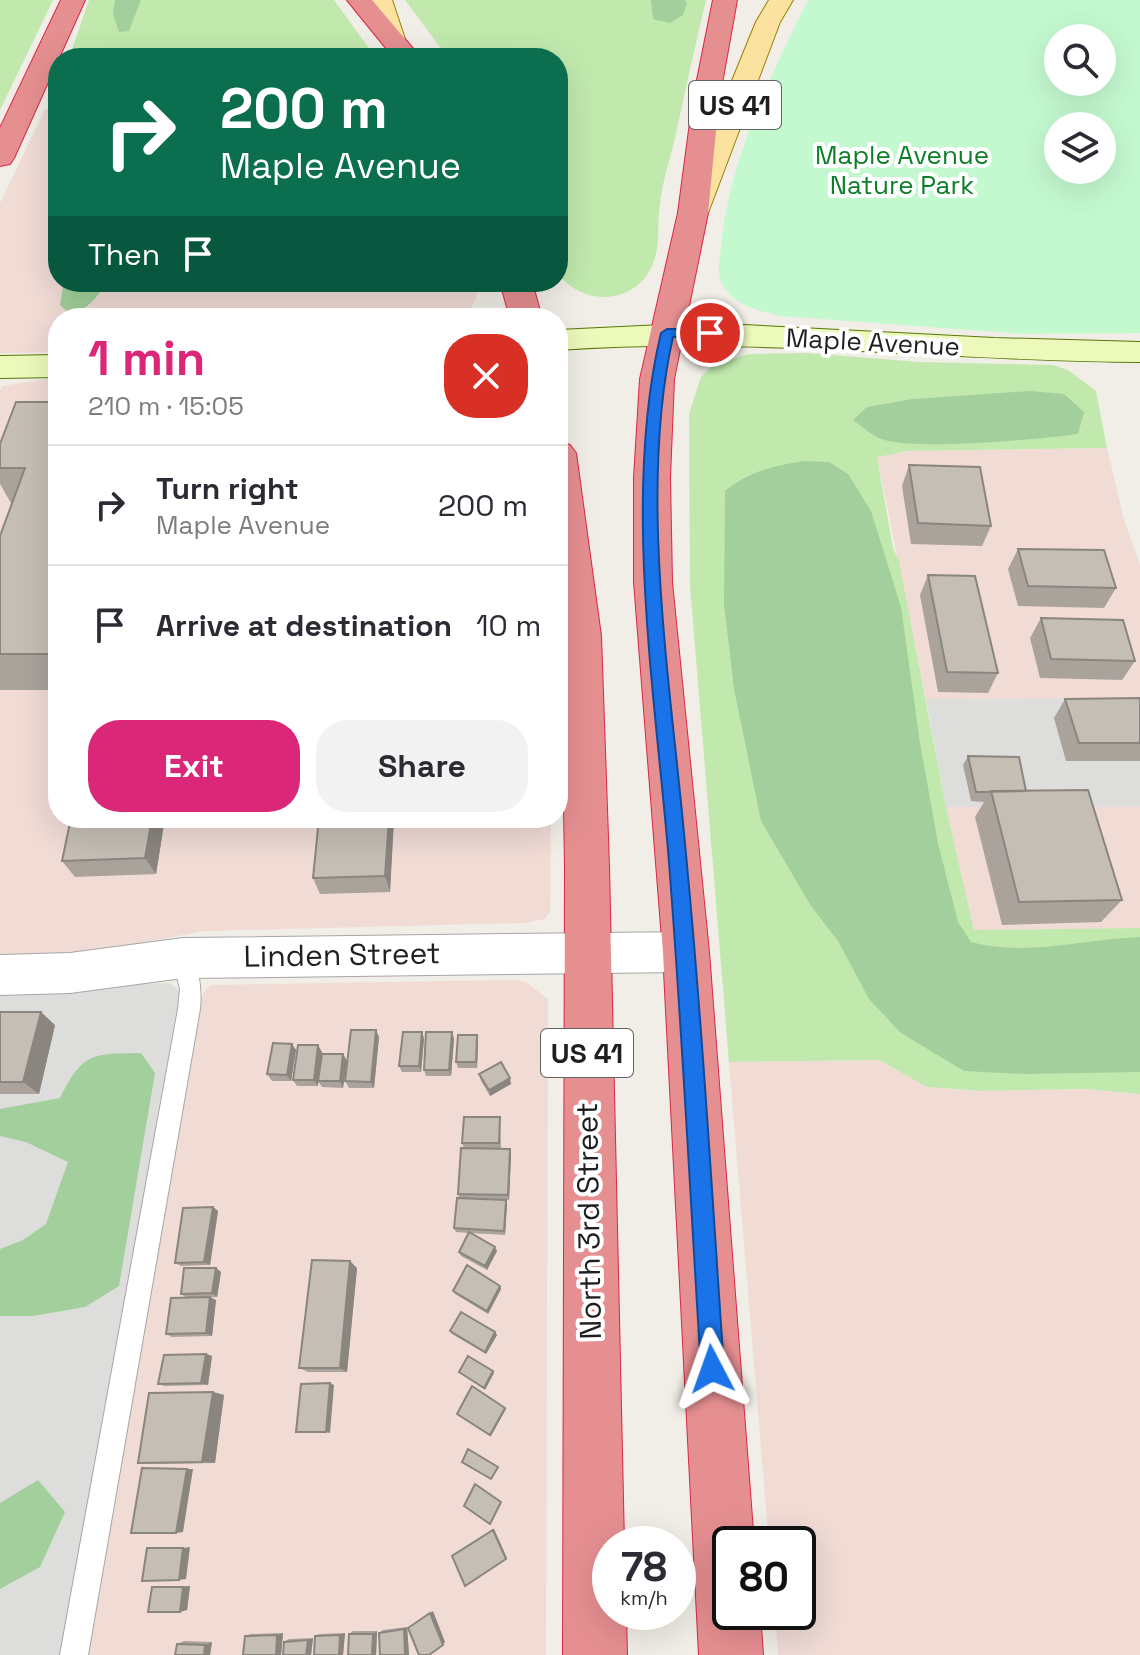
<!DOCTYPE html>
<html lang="en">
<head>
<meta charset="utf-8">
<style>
	body { margin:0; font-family:"Space Grotesk",sans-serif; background:#f2f2f3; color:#2b2b33; height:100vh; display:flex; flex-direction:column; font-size:30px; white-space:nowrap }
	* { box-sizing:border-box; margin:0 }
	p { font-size:26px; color:#7c7c81 }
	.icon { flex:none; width:44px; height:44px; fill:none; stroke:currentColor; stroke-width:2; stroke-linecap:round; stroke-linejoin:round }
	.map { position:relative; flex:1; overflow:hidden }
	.panel { position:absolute; left:48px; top:308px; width:520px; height:520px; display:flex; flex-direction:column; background:#fff; border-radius:32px; box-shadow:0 8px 32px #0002 }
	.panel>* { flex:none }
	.guide { position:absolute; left:48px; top:48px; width:520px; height:244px; border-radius:32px; box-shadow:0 8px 32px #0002; background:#0b6e4f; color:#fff; overflow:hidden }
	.buttons { position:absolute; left:1044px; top:24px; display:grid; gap:16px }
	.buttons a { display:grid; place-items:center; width:72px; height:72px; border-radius:50%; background:#fff; box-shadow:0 8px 32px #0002; font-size:40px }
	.speed { position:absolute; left:592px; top:1526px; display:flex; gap:16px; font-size:40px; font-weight:700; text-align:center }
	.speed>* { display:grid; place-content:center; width:104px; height:104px; border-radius:50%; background:#fff; box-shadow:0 8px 32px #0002; line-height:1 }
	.speed small { font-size:20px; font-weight:400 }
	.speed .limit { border:4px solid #111; border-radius:12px; background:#fff; color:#111 }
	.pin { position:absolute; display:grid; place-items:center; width:68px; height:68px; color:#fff; margin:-34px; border:4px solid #fff; border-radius:50%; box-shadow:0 2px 8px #0007 }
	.me { position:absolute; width:88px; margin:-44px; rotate:356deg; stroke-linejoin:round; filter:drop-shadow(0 0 6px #0008) }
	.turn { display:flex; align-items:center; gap:28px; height:168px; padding:0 40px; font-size:36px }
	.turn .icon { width:104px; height:104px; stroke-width:2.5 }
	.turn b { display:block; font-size:56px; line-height:68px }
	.then { display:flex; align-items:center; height:76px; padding:0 40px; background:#0003; gap:16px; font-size:30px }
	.round { display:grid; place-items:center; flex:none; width:84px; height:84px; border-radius:32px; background:#f2f2f3 }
	.overview { display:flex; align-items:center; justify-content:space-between; height:136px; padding:0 40px }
	h1 { font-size:48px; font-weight:800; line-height:60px; color:#db2777 }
	.action { display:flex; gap:16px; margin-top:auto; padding:16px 40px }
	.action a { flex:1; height:92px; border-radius:32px; background:#db2777; color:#fff; font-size:32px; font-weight:800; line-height:92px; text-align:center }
	.action a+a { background:#f2f2f3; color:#2b2b33 }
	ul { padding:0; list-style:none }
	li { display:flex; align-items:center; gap:24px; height:120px; padding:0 40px; border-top:2px solid #e1e1e2 }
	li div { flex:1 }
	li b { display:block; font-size:30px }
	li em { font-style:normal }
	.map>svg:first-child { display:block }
</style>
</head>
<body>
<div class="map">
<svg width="1140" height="1655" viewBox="0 0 1140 1655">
	<rect width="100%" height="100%" fill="#f0eee6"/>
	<path fill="#dddddc" d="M1140,698V807H946L926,699Z
		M169,983L179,990L178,1016L62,1655H0V989Z"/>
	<path fill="#f0dbd5" d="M45,109H58V282H476L477,295L470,311L460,318H58V352L0,353V203Z
		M58,377V818H551L550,911L545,919L524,923L205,931L70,956L0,957V391L2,386Z
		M1107,448L1124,520L1140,565V698L926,699L877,456L907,451Z
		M946,807H1140V928L974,931Z
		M514,980L526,982L548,999L546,1655H87L181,1091L203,993L211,985Z
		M879,1060L927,1087L981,1091L1085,1089L1140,1094V1655H778L775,1612H798V1544H769L729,1062Z"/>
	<path fill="#c1e9ad" d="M0,0H53L0,110Z
		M89,0H334L376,58H69Z
		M405,0H706C695,46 685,92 675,138C670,160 662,182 660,205C656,228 662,248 650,270C630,306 580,305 558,273V58H448Z
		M806,353L919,362L1053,365L1068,370L1096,391L1107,448L907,451L877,457L893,548L899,561L946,807L974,930L1140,928V1094L1085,1089L981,1091L927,1087L879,1060L729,1062L690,585L689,414L701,377L713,365L749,354Z"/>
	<path fill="#a2cf9b" d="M115,0H141L129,31L119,32L113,14Z
		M651,0H684L687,3L683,15L670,23L653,19Z
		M64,282H105C99,298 86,309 71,315L60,305Z
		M1030,391L1064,394L1084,412L1078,434C1042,439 908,452 879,438C870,434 862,426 853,420L867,407L913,399Z
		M804,461L829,462L848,474L871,511L901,607L920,743L938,843L958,922L971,942C1027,957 1083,939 1140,937V1072L1024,1074L964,1071L901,1033L869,999L838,941L811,906L761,821L734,689L724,604L725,491C750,471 773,466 804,461Z
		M141,1053L155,1073L119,1286L85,1307L33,1316H0V1249L23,1240L46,1224L68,1162L26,1142L0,1136V1109L60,1098C83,1052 92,1054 141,1053Z
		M38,1480L65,1512L40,1567L0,1589V1503Z"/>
	<path fill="#c4f9d0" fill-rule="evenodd" d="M808,0H1140V333L1024,334L780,316C759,311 733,305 722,284C716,273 720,261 721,248C729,161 769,78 808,0ZM1058,38H1102V82H1058ZM1058,126H1102V170H1058Z"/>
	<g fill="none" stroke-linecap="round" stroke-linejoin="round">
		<defs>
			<path id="lane" d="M183,948L191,951C199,970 202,989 200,1009L88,1655H60L178,1009L180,989L172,958L175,951Z"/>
			<path id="street" d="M686,932L701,938L707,952L701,966L686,972L183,978L70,993L0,995V955L70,953L183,938Z"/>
			<path id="secondary" d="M704,323L994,338L1140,342V362C945,361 753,336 558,350V330Z
				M58,355V377L0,378V356Z"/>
			<path id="primary" d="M368,0H392L405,39L401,44H383Z
				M769,0H793L780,22L708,213L703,219L693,222L683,219L678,213L756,22Z"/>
			<path id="highway" d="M61,0H85L14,158L10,164L0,166V128Z
				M347,0H372L421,58H394Z
				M713,0H737L719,100L708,213L674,379L670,478L672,582L709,952L754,1544H730V1612H760L763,1655H699L663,952L634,582V478L640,379L678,213L693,100Z
				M500,282H532L542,318H510Z
				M558,441L570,445L576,453L601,636L609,866L624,1544H610V1612H626L627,1655H563L565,866L561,636L558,607Z"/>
		</defs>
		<use href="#lane" stroke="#a6a6a6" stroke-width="2"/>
		<use href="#street" stroke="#a6a6a6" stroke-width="2"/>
		<use href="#secondary" stroke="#597706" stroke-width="2"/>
		<use href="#primary" stroke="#997f02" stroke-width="2"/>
		<use href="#highway" stroke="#d92749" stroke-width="2"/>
		<use href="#lane" fill="#fff" fill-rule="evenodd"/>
		<use href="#street" fill="#fff" fill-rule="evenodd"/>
		<use href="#secondary" fill="#ecf9bb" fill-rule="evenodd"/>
		<use href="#primary" fill="#fbe2a0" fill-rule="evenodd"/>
		<use href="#highway" fill="#e68f91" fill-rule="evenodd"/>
	</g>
	<path fill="#a9a39c" d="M296,282H337L336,290L298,292Z
		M58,402V690H0V536L12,505L0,484V444Z
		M909,465L991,526L982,546L911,544L902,486Z
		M1018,549L1116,588L1104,608L1018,606L1008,569Z
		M928,575L998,673L988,693L938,692L920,595Z
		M1041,618L1135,661L1122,680L1040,678L1030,638Z
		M1140,698V761H1066L1054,718L1065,699Z
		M968,756L1026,791L1122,900L1101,922L1002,925L975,817L984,802L971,801L963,765Z
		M319,818H394L390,892L320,894L313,878Z
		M164,824L156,874L75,877L62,861Z
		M0,1012L55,1025L39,1094H0Z
		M422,1032L424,1039L421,1072H402L399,1066Z
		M452,1032L454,1039L451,1076H426L424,1070Z
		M477,1035L478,1042L477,1068H458L456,1062Z
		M379,1037L374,1088H349L345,1081Z
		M292,1044L296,1050L291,1081H272L267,1074Z
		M322,1052L319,1073L343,1054L347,1061L343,1088L322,1087L318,1081V1086H297L293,1080Z
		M479,1074L511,1084L490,1096L481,1081Z
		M500,1117L501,1148H472L511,1155L509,1200H506L507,1204L505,1235L470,1233L497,1251L487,1270L461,1256L459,1252L469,1233L456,1232L454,1228L459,1198L458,1194L464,1148L462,1143Z
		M213,1207L218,1211L210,1265L181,1266L175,1263Z
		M216,1268L221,1272L217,1297L187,1298L181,1294Z
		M357,1268L347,1372H308L299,1368Z
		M501,1289L488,1314L455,1294L453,1291Z
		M216,1300L212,1336L172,1337L166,1334Z
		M450,1331L495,1332L497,1335L486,1354L452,1334Z
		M206,1354L212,1356L208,1385L165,1386L158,1384Z
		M213,1392L224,1395L215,1463L152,1464L138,1463Z
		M159,1586H190L187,1610L152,1587Z
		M407,1627L409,1655H380L379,1633L383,1630Z
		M353,1631H377L376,1655L349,1634Z
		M283,1633L281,1655L245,1636L251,1634Z
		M345,1633L343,1655H314L315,1636L320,1634Z
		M313,1638L311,1655L284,1642L289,1639Z
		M184,1641L212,1642L210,1655H175L177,1644Z"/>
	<path fill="#8a857f" d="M152,818H161L164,824L156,874L145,858Z
		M389,818H394L390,892L385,876Z
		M41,1012L55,1025L39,1094L23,1082Z
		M376,1030L379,1037L374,1088L371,1082Z
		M422,1032L424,1039L421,1072L419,1066Z
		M452,1032L454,1039L451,1076L449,1070Z
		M477,1035L478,1042L477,1068L476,1062Z
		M292,1044L296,1050L291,1081L287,1075Z
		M318,1045L322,1052L318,1086L314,1080Z
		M343,1054L347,1061L343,1088L340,1081Z
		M510,1078L511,1084L490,1096L489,1090Z
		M510,1149L511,1155L509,1200L508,1195Z
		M506,1200L507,1204L505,1235L504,1231Z
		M213,1207L218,1211L210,1265L204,1262Z
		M495,1247L497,1251L487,1270L485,1266Z
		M350,1261L357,1268L347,1372L340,1368Z
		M216,1268L221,1272L217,1297L212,1293Z
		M500,1286L501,1289L488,1314L487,1311Z
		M210,1297L216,1300L212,1336L206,1333Z
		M495,1332L497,1335L486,1354L485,1352Z
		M206,1354L212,1356L208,1385L201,1383Z
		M493,1371L494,1373L485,1390L484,1388Z
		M330,1383L334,1385L330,1433L326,1432Z
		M213,1392L224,1395L215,1463L202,1462Z
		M505,1408L506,1409L491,1436L490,1435Z
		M187,1469H193L183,1532L176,1533Z
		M494,1529L507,1558L506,1559L493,1530Z
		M190,1547L186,1579L179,1580L183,1548Z
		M190,1586L187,1610L180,1612L183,1587Z
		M433,1611L445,1642L443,1645L430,1613Z
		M407,1627L409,1655H405L404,1629Z
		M377,1631L376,1655H372L373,1634Z
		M283,1633L281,1655H276L277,1635Z
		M345,1633L343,1655H339L340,1635Z
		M313,1638L311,1655H306L308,1640Z
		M212,1642L210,1655H204L205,1645Z"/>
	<path fill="#c5beb5" stroke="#8a857f" stroke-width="2" d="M16,402H58V654H0V536L25,468H0V444Z
		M909,465L980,467L991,526L918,523Z
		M1018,549L1104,550L1116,588L1028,586Z
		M928,575L975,576L998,673L947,672Z
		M1041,618L1123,620L1135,661L1051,659Z
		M1140,698V743H1079L1065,699Z
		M968,756L1019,757L1026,791L976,792Z
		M1088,790L1122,900L1019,902L991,791Z
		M71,818H152L145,858L62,861Z
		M319,818H389L385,876L313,878Z
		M0,1012H41L23,1082H0Z
		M351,1030H376L371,1082L345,1081Z
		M403,1032H422L419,1066H399Z
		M426,1032H452L449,1070H424Z
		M458,1035H477L476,1062H456Z
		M273,1043L292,1044L287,1075L267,1074Z
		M298,1045H318L314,1080H293Z
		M322,1054H343L340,1081H318Z
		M501,1062L510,1078L489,1090L479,1074Z
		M464,1117H500L499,1143H462Z
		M461,1148L510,1149L508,1195L458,1194Z
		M457,1198L506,1200L504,1231L454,1228Z
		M213,1207L204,1262L175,1263L183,1208Z
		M469,1232L495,1247L485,1266L459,1252Z
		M312,1260L350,1261L340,1368H299Z
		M467,1265L500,1286L487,1311L453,1291Z
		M184,1268H216L212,1293L181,1294Z
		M210,1297L206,1333L166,1334L171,1298Z
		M461,1312L495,1332L485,1352L450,1331Z
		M206,1354L201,1383L158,1384L164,1355Z
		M468,1356L493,1371L484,1388L459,1372Z
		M330,1383L326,1432H296L301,1384Z
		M472,1386L505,1408L490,1435L457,1414Z
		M213,1392L202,1462L138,1463L149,1393Z
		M468,1449L498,1467L491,1479L462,1462Z
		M142,1468L187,1469L176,1533H131Z
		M475,1484L501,1502L490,1524L464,1506Z
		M493,1530L506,1559L465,1586L452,1556Z
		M147,1548H183L179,1580L142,1581Z
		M152,1587H183L180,1612H148Z
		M430,1613L443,1645L429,1655H419L408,1628Z
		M404,1629L405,1655H380L379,1633Z
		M349,1634H373L372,1655H348Z
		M277,1635L276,1655H243L245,1636Z
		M340,1635L339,1655H314L315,1636Z
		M308,1640L306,1655H283L284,1642Z
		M177,1644L205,1645L204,1655H175Z"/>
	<path fill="#1a73e8" stroke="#114b97" stroke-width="2" d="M710,329L715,330V336L673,337C638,491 671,687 685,844C702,1019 712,1194 724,1369L721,1378L712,1381L704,1378L701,1369C690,1196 682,1023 668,850C654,688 623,491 661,333L667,329Z"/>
	<g text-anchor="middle" stroke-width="8" stroke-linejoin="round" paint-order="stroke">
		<g font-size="26" fill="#0d7e28" stroke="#fff">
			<text x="902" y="164">Maple Avenue<tspan x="902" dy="30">Nature Park</tspan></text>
		</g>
		<g font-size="26" fill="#1f1f1f" stroke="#fff">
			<text transform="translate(873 342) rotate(3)" y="9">Maple Avenue</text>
		</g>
		<g fill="#fff" stroke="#626262" stroke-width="2">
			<rect x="689" y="81" width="92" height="48" rx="6"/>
			<rect x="541" y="1029" width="92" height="48" rx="6"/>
		</g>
		<g font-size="28" font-weight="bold" fill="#1f1f1f">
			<text x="735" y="115">US 41</text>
			<text x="587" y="1063">US 41</text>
		</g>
		<g font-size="30" fill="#1f1f1f" stroke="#fff">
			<text transform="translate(342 955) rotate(-1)" y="10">Linden Street</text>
			<text transform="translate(589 1221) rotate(-91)" y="10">North 3rd Street</text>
		</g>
	</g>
</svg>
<div class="buttons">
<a><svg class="icon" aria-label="search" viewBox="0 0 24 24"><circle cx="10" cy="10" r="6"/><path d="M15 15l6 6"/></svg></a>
<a><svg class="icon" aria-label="layers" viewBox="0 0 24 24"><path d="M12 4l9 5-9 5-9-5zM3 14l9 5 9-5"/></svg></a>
</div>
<div class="speed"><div>78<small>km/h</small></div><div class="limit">80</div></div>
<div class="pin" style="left:710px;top:333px;background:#d93025"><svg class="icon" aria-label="arrive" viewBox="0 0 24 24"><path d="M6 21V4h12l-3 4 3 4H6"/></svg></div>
<svg class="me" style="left:712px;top:1369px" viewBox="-20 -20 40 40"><path d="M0-17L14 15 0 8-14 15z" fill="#1a73e8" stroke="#fff" stroke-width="4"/></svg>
<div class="guide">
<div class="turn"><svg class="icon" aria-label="right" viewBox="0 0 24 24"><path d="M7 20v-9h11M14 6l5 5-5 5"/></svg><div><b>200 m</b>Maple Avenue</div></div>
<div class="then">Then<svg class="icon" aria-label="arrive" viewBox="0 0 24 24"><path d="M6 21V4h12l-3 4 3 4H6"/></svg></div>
</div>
<section class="panel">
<div class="overview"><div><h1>1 min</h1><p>210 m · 15:05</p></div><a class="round" style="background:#d93025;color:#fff"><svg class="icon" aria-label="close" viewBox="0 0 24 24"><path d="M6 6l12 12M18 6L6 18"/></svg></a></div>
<ul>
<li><svg class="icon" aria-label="right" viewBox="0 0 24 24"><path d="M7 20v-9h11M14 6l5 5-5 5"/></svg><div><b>Turn right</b><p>Maple Avenue</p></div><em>200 m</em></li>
<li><svg class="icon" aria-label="arrive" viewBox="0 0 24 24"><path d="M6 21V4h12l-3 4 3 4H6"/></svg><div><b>Arrive at destination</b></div><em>10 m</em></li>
</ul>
<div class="action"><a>Exit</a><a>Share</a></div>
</section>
</div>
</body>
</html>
